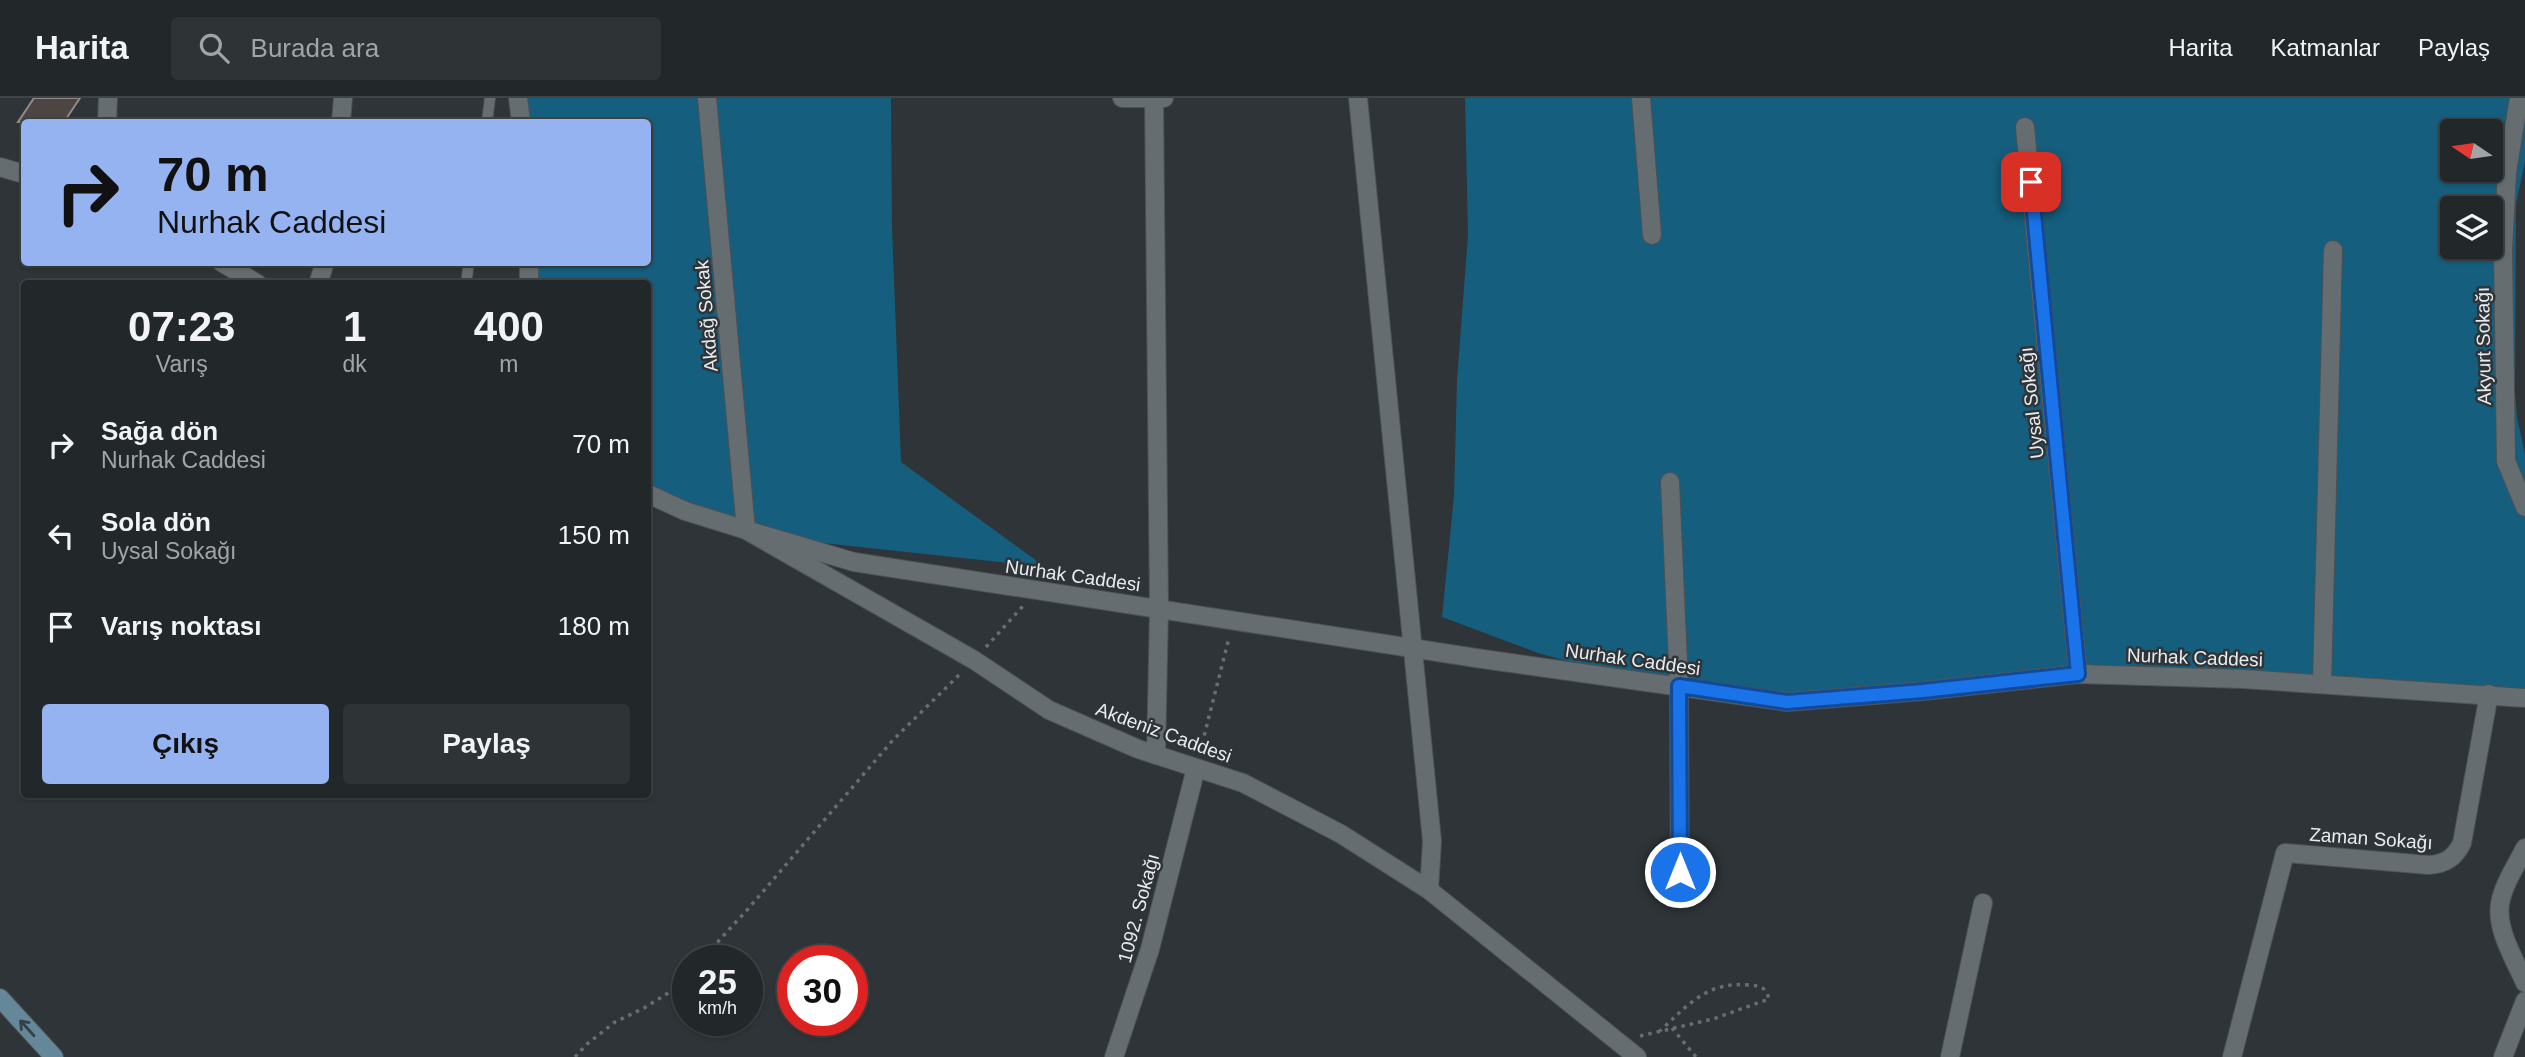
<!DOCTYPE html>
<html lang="tr">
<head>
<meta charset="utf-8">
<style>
	body { margin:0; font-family:Arial,sans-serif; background:#2e3335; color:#f1f3f6; height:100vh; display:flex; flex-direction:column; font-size:26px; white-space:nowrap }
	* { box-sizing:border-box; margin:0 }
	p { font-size:23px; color:#a2a5a8 }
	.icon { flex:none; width:38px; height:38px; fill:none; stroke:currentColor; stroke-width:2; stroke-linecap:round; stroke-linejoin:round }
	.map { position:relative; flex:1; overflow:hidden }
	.panel { position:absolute; left:21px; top:182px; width:630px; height:518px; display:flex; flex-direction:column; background:#222729; border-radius:7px; box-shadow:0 2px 5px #0004,0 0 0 2px #3f4446 }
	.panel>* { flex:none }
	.guide { position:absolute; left:21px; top:21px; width:630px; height:147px; border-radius:7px; box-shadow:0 2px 5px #0004,0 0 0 2px #3f4446; background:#95b2f1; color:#111; overflow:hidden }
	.needle { width:46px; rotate:283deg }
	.fabs { position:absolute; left:2440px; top:21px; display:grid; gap:14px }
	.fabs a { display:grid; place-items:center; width:63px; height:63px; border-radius:7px; background:#222729; box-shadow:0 2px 5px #0004,0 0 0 2px #3f4446; font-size:35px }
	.speed { position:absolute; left:672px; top:847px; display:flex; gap:14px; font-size:35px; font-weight:700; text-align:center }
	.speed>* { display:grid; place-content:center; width:91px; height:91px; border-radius:50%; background:#222729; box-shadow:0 2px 5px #0004,0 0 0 2px #3f4446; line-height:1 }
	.speed small { font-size:18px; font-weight:400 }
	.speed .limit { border:10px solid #d22; background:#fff; color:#111 }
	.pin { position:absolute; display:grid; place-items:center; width:60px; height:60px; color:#fff; margin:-30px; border-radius:14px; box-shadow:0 4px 10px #0006 }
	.me { position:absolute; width:77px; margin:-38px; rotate:0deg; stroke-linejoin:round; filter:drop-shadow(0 0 5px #0008) }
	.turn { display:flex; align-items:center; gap:24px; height:147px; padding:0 21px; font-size:32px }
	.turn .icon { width:91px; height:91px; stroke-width:2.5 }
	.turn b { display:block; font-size:49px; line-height:60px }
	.eta { display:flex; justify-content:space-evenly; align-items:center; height:119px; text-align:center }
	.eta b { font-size:42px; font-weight:600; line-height:49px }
	.cta { display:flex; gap:14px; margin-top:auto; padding:14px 21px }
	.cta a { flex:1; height:80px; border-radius:7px; background:#95b2f1; color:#111; font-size:28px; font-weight:600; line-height:80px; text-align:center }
	.cta a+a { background:#2e3335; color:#f1f3f6 }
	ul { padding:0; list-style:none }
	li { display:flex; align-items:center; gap:21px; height:91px; padding:0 21px }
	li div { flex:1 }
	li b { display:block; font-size:26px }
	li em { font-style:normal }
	header { display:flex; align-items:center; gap:42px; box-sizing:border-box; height:98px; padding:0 35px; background:#222729; border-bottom:2px solid #3f4446 }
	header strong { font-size:33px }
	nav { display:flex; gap:38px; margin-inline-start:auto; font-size:24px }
	.search { width:490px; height:63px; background:#2e3335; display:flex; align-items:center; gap:18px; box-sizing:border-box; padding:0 24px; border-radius:7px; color:#a2a5a8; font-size:26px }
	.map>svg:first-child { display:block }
</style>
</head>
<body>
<header>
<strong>Harita</strong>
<div class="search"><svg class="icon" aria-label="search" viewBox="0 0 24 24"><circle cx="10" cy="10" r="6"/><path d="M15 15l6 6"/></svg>Burada ara</div>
<nav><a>Harita</a><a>Katmanlar</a><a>Paylaş</a></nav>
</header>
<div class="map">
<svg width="2525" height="959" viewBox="0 0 2525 959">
	<rect width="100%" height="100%" fill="#2e3437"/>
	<path fill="#155e7d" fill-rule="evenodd" d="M517,0H891L892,129L901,364L1045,469L748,437L648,398V186L531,185V165L648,164V24H520Z
		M1465,0H2525V64L2516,106L2515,292L2517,319L2525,356V590L2307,586L2095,576L1787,600L1587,569L1538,555L1442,519L1454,398L1457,282L1468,137ZM2452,33H2490V72H2452ZM2452,110H2490V149H2452Z"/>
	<path fill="#4c4543" stroke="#928a88" stroke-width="2" d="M34,0H80L64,24H18Z"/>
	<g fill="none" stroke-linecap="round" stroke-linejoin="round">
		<defs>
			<path id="service" d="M487,24L490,0
				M466,186L469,164"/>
			<path id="minor" d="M707,0L746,432
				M1122,0H1164
				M1154,0L1159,511L1156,657
				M1358,0L1432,743L1429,792
				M1641,0L1652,137
				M2519,0L2507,74L2503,152L2506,363L2525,409
				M107,24L108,0
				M341,24L343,0
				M2025,29L2078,576
				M318,186L325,164
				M1670,384L1679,588L1680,801
				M2322,586L2333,152
				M2525,750C2516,768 2503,787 2500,806C2496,832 2515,862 2525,885
				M1114,959L1150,851L1196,670
				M1950,959L1983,805
				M2232,959L2285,755L2429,767C2446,766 2455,759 2462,745L2489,596
				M2503,959L2525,903"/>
			<path id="tertiary" d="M518,0L521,24
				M2523,0L2525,2
				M0,69L24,76
				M221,164L258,186
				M529,164V186
				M648,396L685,413L746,432L974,562L1049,612L1138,651L1243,685L1341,736L1429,792L1637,959
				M746,432L854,464L1476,560L1787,604L1923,593L2078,576L2243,581L2525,600"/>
			<path id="secondary" d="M0,900L54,959"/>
		</defs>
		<use href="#service" stroke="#4d5154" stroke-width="12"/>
		<use href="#minor" stroke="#4d5154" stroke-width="20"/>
		<use href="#tertiary" stroke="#4d5154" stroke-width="20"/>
		<use href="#secondary" stroke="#4d5154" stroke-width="20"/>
		<path stroke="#686d70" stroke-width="3.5" stroke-dasharray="3.5 5" stroke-linecap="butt" d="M986,549L1023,508
			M1200,654L1229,540
			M700,863L748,811L893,642L961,575
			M1672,930L1696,959
			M1640,938L1713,921L1769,901C1766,889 1760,888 1749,887C1707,883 1688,907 1660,933
			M575,959L587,946L615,924L644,910L673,892L688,876"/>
		<use href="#service" stroke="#666d70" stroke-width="10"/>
		<use href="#minor" stroke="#666d70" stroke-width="18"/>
		<use href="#tertiary" stroke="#666d70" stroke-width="18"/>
		<use href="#secondary" stroke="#648899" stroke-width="18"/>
	</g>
	<defs><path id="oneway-shaft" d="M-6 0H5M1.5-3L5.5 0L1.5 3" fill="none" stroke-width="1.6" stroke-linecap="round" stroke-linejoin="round" transform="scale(1.75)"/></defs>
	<use stroke="#364146" href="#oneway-shaft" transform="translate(27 930) rotate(-132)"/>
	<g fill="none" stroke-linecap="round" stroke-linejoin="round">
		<defs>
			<path id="route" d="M1680,774L1679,588L1787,604L1923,593L2078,576L2031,84"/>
		</defs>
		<use href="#route" stroke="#114b97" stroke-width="18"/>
		<use href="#route" stroke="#1a73e8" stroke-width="12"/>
	</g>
	<g text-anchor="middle" stroke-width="5" stroke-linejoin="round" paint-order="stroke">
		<g font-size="19" fill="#e9ecef" stroke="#2e3437">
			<text transform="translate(706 218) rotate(-95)" y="7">Akdağ Sokak</text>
			<text transform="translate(2483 248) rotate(-91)" y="7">Akyurt Sokağı</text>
			<text transform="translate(2031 305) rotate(-96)" y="7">Uysal Sokağı</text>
			<text transform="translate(1073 477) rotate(8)" y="7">Nurhak Caddesi</text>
			<text transform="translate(2195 559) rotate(2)" y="7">Nurhak Caddesi</text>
			<text transform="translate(1633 561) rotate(8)" y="7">Nurhak Caddesi</text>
			<text transform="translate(1164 634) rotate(20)" y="7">Akdeniz Caddesi</text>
			<text transform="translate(2371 740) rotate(4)" y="7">Zaman Sokağı</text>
			<text transform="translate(1138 810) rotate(-75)" y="7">1092. Sokağı</text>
		</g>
	</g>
</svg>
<div class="fabs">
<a><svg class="needle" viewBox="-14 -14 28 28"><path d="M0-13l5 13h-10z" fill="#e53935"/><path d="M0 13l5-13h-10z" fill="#a2a5a8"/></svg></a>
<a><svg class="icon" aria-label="layers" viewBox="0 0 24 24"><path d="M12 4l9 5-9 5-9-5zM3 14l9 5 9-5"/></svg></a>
</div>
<div class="speed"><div>25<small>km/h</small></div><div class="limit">30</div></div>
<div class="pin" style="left:2031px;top:84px;background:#d93025"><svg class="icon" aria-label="arrive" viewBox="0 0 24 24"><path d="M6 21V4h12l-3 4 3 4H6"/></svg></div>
<svg class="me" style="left:1680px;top:774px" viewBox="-20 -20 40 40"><circle r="17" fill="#1a73e8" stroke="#fff" stroke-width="3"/><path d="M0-11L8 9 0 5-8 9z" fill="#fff"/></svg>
<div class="guide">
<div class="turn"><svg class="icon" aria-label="right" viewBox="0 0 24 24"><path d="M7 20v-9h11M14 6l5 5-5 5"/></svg><div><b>70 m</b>Nurhak Caddesi</div></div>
</div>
<section class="panel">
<div class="eta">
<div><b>07:23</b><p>Varış</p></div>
<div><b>1</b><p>dk</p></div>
<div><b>400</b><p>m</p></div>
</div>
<ul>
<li><svg class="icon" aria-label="right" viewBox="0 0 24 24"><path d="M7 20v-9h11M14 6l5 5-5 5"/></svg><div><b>Sağa dön</b><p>Nurhak Caddesi</p></div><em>70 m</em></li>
<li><svg class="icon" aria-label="left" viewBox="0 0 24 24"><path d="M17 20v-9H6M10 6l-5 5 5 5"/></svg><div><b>Sola dön</b><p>Uysal Sokağı</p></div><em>150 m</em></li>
<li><svg class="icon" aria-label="arrive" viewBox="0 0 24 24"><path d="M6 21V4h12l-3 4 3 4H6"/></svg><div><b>Varış noktası</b></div><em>180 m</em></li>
</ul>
<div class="cta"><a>Çıkış</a><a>Paylaş</a></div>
</section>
</div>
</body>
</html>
